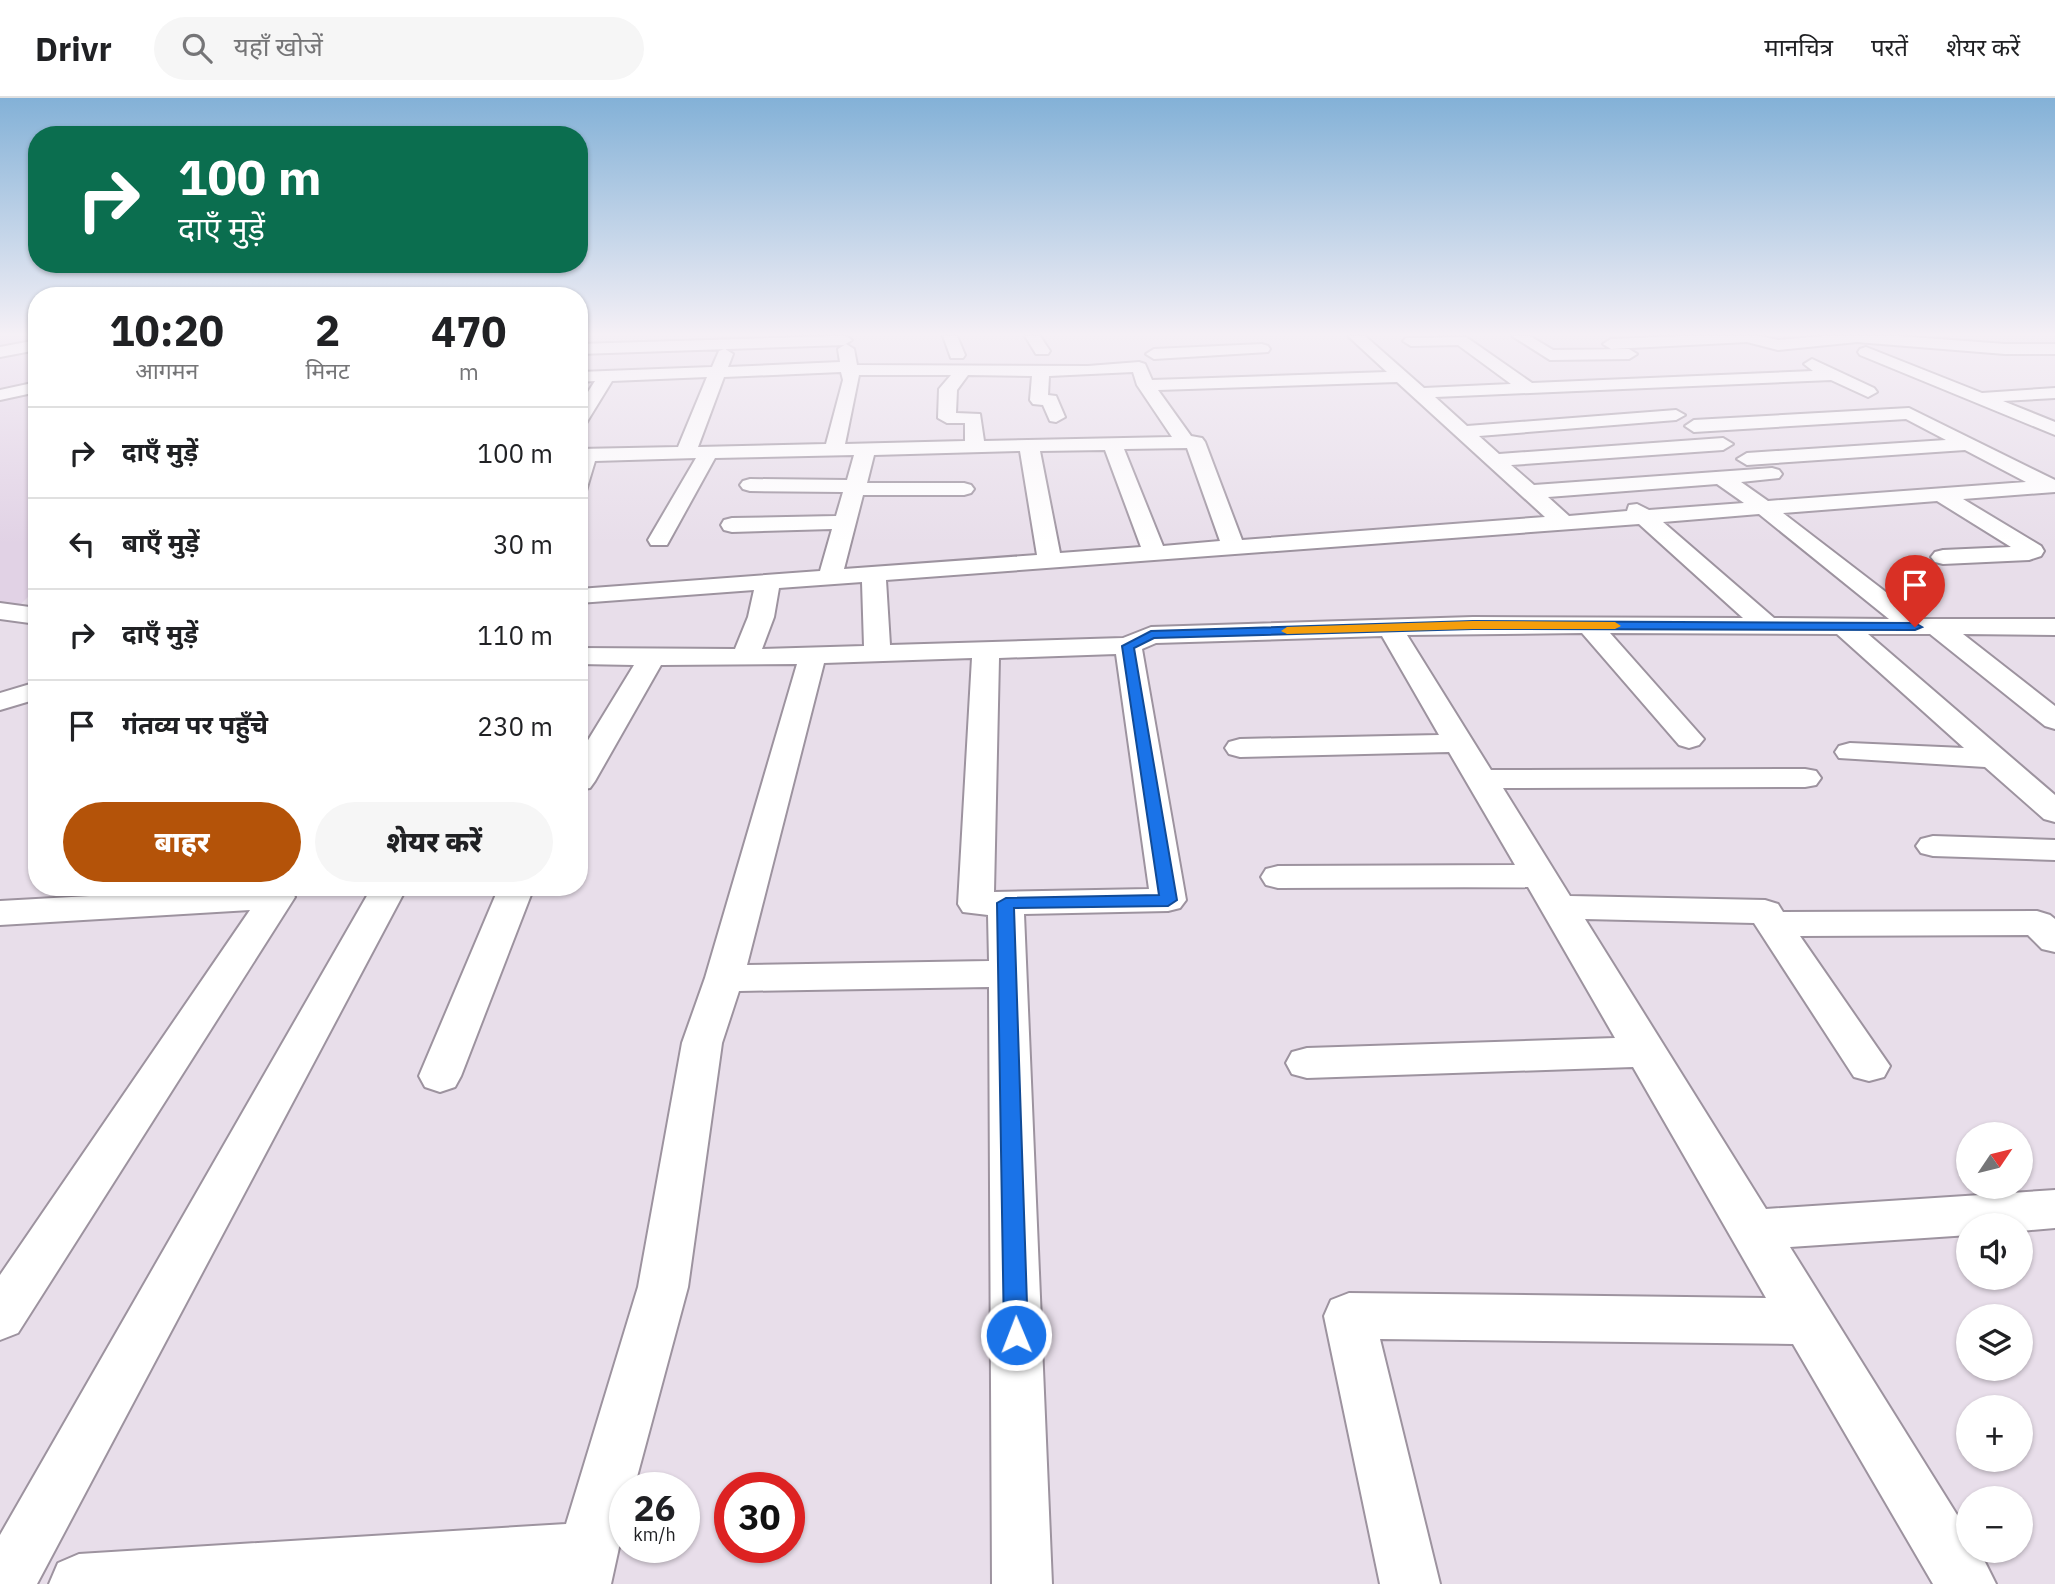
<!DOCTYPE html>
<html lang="hi">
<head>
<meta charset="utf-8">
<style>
	body { margin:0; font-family:"IBM Plex Sans","Noto Sans Devanagari",sans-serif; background:#f6f6f6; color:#202124; height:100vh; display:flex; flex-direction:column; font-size:26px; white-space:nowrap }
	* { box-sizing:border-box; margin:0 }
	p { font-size:23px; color:#757577 }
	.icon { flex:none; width:38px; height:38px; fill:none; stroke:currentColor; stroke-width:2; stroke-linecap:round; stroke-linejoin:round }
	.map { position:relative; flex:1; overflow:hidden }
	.drawer { position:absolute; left:28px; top:189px; width:560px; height:609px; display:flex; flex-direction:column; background:#fff; border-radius:28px; box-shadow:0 2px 5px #0004 }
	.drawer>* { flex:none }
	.guide { position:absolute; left:28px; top:28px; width:560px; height:147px; border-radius:28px; box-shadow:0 2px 5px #0004; background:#0b6e4f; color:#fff; overflow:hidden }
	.needle { width:46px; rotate:55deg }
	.fabs { position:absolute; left:1956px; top:1024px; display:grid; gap:14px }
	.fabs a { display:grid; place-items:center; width:77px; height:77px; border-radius:50%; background:#fff; box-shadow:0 2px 5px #0004; font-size:35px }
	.speed { position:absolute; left:609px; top:1374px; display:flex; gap:14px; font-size:35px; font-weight:700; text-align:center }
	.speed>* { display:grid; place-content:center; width:91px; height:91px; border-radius:50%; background:#fff; box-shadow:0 2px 5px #0004; line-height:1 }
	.speed small { font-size:18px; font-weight:400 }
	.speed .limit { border:10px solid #d22; background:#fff; color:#111 }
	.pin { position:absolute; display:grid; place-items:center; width:60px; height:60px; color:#fff; margin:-72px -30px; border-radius:50% 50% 50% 0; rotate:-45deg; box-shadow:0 0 7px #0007 }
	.pin .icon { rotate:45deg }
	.me { position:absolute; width:77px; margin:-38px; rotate:359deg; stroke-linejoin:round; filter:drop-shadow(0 0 5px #0008) }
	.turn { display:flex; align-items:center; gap:24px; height:147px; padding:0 35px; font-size:32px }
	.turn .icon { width:91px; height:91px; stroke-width:2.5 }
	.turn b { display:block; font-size:49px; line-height:60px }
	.eta { display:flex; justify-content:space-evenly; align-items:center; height:119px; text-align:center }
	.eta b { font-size:42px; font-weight:800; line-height:49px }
	.action { display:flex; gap:14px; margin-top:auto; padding:14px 35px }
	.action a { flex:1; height:80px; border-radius:42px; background:#b45309; color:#fff; font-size:28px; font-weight:800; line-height:80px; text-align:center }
	.action a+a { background:#f6f6f6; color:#202124 }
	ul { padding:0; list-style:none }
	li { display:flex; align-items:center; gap:21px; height:91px; padding:0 35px; border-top:2px solid #e0e0e0 }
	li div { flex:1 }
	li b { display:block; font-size:26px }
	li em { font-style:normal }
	header { display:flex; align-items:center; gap:42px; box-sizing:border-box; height:98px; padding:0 35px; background:#fff; border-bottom:2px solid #e0e0e0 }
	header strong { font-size:33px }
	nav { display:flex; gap:38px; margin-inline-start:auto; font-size:24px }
	.search { width:490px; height:63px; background:#f6f6f6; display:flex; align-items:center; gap:18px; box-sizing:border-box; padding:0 24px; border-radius:38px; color:#757577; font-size:26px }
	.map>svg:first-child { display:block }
</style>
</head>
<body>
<header>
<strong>Drivr</strong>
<div class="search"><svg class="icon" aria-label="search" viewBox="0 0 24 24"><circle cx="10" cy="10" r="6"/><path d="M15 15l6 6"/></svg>यहाँ खोजें</div>
<nav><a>मानचित्र</a><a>परतें</a><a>शेयर करें</a></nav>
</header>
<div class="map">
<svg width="2055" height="1486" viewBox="0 0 2055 1486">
	<rect width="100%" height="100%" fill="#e8deea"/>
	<path fill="#e1d2e5" d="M0,238H37V490L19,508H0Z"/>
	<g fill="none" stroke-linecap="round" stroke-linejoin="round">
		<defs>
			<path id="minor" d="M832,238H846L852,242L844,247L579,256V246Z
				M943,238H957L965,257L963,260H951Z
				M1025,238H1040L1050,253L1048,256H1036Z
				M1348,238H1365L1424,290L1511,286L1458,247L1411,248L1403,243L1406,240L1466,239L1532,285L1813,273L1804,266L1812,261L1874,290L1877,294L1868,299L1831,282L1435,299L1467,328L1676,312L1685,317L1676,322L1479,338L1499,356L1723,340L1733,346L1723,352L1511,367L1534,387L1772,370L1779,372L1782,376L1779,380L1741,384L1768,403L2026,384L1965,352L1747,367L1737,361L1747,355L1946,342L1906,321L1694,334L1685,328L1694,322L1909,310L2055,382V394L1963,401L2041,448L2044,453L2041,458L2029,462L1943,466L1935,464L1931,459L1935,454L1943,452L2011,449L1937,403L1783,415L1921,521H2055V537L1963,536L2055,608V631L2045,628L1930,536H1868L2055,697V724L2044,721L1985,669L1839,660L1835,654L1839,648L1850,645L1964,650L1837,536L1610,535L1704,641L1699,647L1689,650L1679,647L1582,535L1407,537L1491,672L1805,671L1816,673L1821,680L1816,687L1805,689L1503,690L1570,798L1765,802L1778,806L1783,814L2037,813L2050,817L2055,821V854L2042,851L2028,837L1800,838L1890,968L1884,979L1869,983L1854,979L1754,825L1585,821L1766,1111L2055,1092V1130L2021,1133V1127H1969V1137L1790,1149L1969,1436V1452H1979L1996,1486H1933L1793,1246L1380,1241L1440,1486H1380L1324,1218L1331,1202L1349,1195L1766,1200L1633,969L1307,980L1292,976L1286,965L1292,954L1307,950L1615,940L1528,789L1278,790L1266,787L1261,779L1266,771L1278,768L1515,767L1449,654L1240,659L1229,656L1225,650L1229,644L1240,641L1439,637L1382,538L1156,545L1142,551L1186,802L1180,810L1168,813L1024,816L1052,1486H992L989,889L739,893L722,945L688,1189L634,1390H625V1422L611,1486H49L58,1465L79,1456L566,1426L638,1189L682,945L705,880L797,566L661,567L595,683L590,690L579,692V657L634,567L579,566V550L735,551L748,519L754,492L579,505V491L820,473L832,431L732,434L724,432L721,427L724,422L732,420L836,418L843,394L750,393L743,391L740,387L743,383L750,381L847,382L854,357L715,360L667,447H651L648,442L696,360L595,363L586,393L579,395V351L678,349L707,279L612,283L585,327L579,328V308L595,283L579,284V274L712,269L719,253L725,251L733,256L728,269L840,264L838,251L846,246L854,251L857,267L1088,268L1139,264L1145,266L1152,282L1387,274ZM841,274L843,282L826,346L698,349L724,279ZM1133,274L1137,287L1172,339L984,343L980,316L956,315L957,292L968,277L1032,278L1030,302L1033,306L1043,307L1050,323L1056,324L1065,319L1056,298L1048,297L1049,278ZM859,277H951L939,291L938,320L947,325H965V343L845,346ZM1397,284L1545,419L1242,442L1205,344L1202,340L1191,338L1158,292ZM1187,350L1220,443L1163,448L1124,351ZM1105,352L1141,449L1060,455L1040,353ZM1020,353L1037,457L844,471L863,397H964L971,395L974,391L971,387L964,385H867L874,357ZM1717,386L1744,405L1649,412L1637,406L1629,407L1627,413L1569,418L1548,399ZM1759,416L1889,521L1774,520L1663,424ZM1639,426L1743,520L1473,519L1151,529L1123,540L890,547L886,482ZM862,484L864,548L762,551L774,519L779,490ZM1116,556L1149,791L994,794L999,560ZM972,560L958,806L963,814L988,817L989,863L747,867L824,565Z
				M1512,238H1530L1553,252L1629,251L1637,256L1629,261L1550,262Z
				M1681,238H1760L1778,242L1823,238H1899L2005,246H2055V256H2005L1857,244L1778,252L1747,244L1611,251L1603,246L1611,241Z
				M37,242V252L0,259V249Z
				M1262,246L1268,248L1270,251L1268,254L1154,261L1146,256L1154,251Z
				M1866,249L1982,295L2055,290V300L2003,303L2055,324V337L1860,257L1858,254L1860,251Z
				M37,284V294L0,302V292Z
				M0,505L37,510V526L0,521Z
				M37,584V601L0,612V595Z
				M1933,738L2055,742V762L1933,758L1921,755L1916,748L1921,741Z
				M251,789L289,791L295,799L18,1235L0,1242V1177L250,812L0,827V803Z
				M372,789H407L37,1486H0V1437Z
				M499,789H534L461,978L455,989L440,994L425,989L419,978Z"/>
		</defs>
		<use href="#minor" stroke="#9d939f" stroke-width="4"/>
		<use href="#minor" fill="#fff" fill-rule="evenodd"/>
	</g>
	<linearGradient id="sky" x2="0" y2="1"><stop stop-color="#83b1d7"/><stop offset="0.53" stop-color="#f5f0f6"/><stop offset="1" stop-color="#f5f0f6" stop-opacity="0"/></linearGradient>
	<rect width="2055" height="446" fill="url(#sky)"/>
	<path fill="#1a73e8" stroke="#114b97" stroke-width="2" d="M1473,523L1915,525L1922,529L1915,532L1473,531L1154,540L1134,550L1177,802L1168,808L1014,810L1028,1237L1024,1244L1016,1248L1007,1244L1004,1237L997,805L1006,800L1159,797L1122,548L1151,533Z"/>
	<path fill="#f59e0b" d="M1473,523L1615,524L1621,528L1615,531H1473L1287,536L1281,533L1287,529Z"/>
</svg>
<div class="fabs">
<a><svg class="needle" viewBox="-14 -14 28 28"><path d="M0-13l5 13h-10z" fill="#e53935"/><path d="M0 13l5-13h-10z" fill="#757577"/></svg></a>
<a><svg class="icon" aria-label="sound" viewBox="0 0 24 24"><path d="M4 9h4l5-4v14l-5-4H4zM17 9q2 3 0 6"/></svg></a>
<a><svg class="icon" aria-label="layers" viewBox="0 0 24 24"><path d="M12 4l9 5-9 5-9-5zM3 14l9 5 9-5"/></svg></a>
<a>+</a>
<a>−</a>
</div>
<div class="speed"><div>26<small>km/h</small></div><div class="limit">30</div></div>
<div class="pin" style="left:1915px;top:529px;background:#d93025"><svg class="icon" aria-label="arrive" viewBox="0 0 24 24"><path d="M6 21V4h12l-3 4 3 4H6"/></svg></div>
<svg class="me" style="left:1016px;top:1237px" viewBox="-20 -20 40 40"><circle r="17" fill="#1a73e8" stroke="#fff" stroke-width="3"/><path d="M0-11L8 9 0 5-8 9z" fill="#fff"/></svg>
<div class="guide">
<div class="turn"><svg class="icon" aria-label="right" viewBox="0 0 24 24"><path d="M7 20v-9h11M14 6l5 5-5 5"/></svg><div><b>100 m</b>दाएँ मुड़ें</div></div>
</div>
<section class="drawer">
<div class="eta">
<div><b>10:20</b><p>आगमन</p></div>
<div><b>2</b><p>मिनट</p></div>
<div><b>470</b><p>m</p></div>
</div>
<ul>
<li><svg class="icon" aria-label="right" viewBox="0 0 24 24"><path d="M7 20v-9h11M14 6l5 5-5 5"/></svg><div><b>दाएँ मुड़ें</b></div><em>100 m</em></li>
<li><svg class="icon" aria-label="left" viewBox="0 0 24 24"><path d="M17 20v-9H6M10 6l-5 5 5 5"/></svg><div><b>बाएँ मुड़ें</b></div><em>30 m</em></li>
<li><svg class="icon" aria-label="right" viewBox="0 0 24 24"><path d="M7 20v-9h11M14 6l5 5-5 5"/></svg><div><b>दाएँ मुड़ें</b></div><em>110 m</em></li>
<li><svg class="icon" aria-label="arrive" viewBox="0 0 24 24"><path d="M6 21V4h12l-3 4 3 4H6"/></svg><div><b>गंतव्य पर पहुँचे</b></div><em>230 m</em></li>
</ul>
<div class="action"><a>बाहर</a><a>शेयर करें</a></div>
</section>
</div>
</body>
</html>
